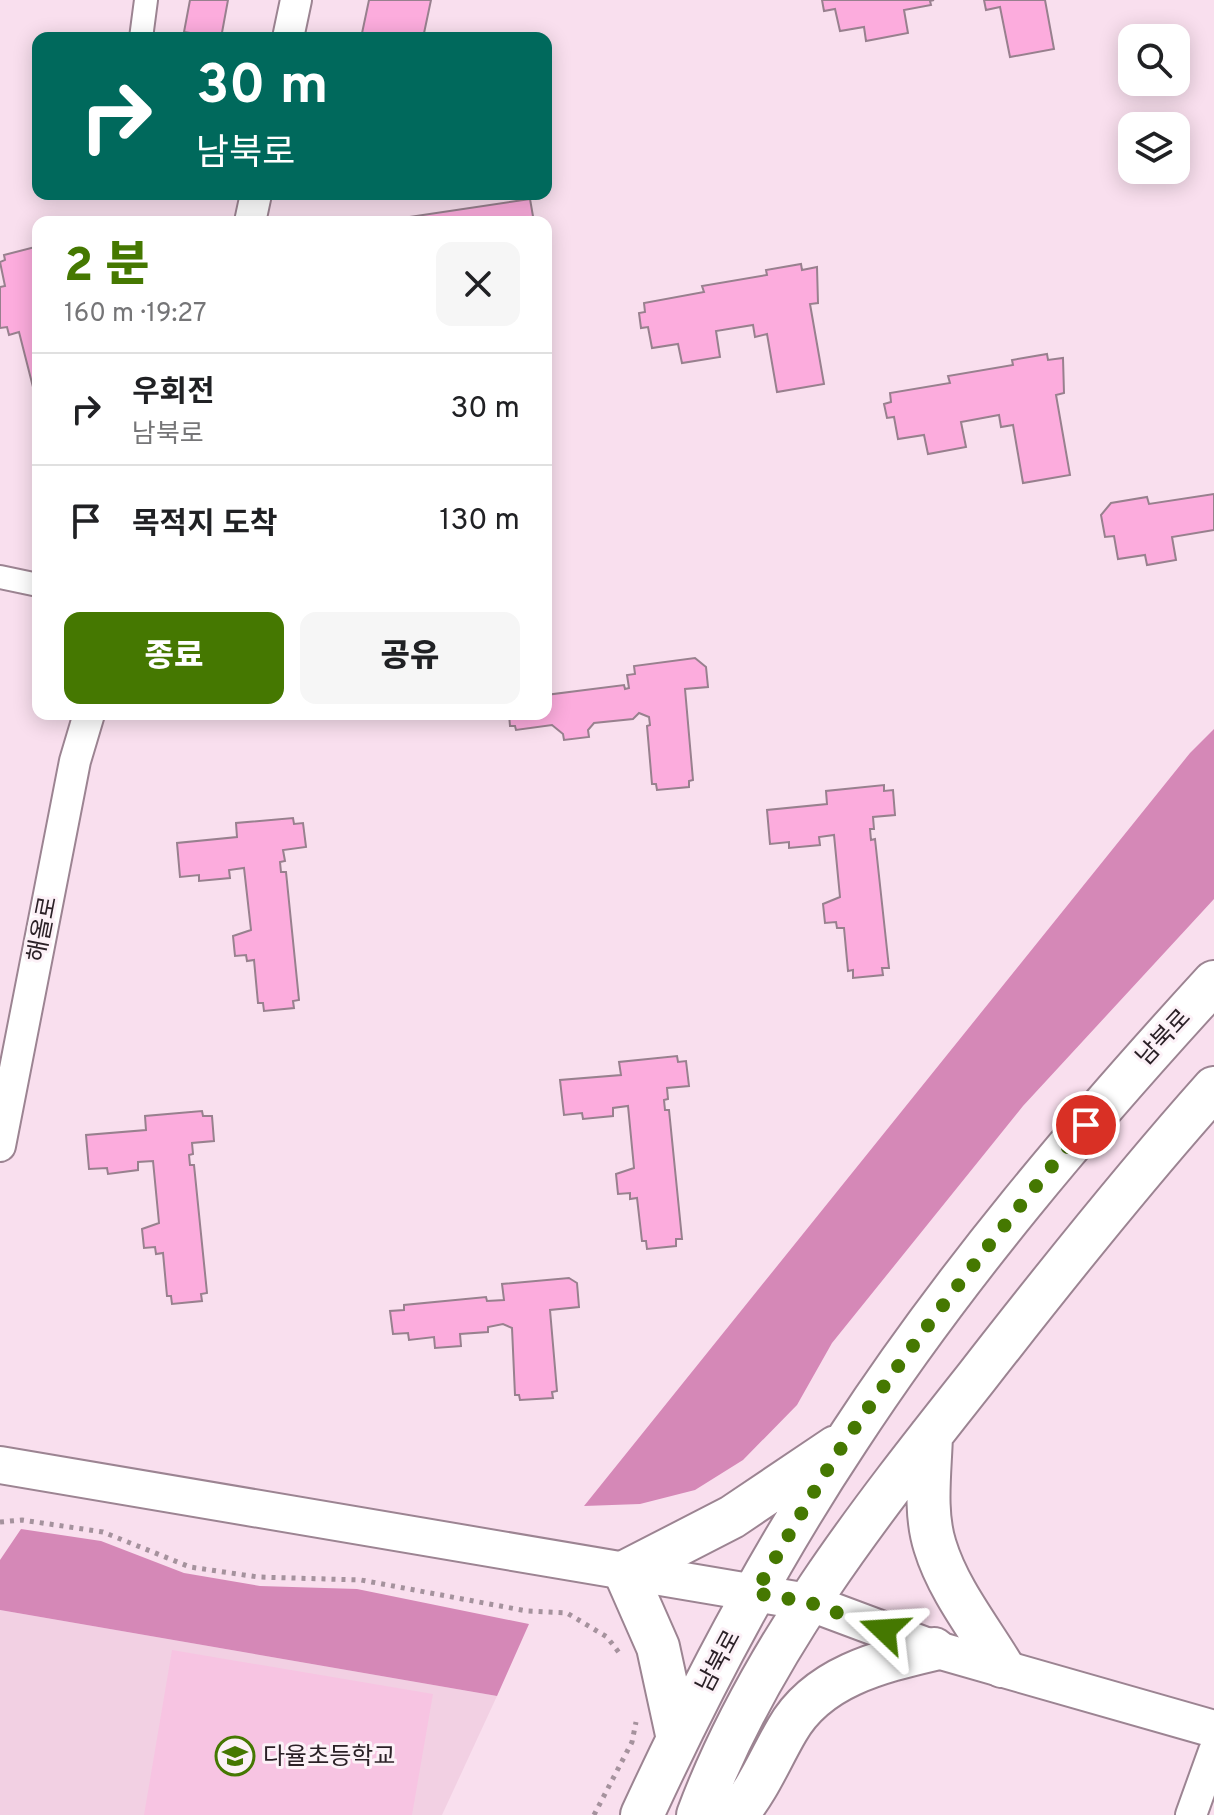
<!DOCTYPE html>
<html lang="ko">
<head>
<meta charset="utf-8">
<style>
	body { margin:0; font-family:Overpass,"Noto Sans KR",sans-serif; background:#f6f6f6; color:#202124; height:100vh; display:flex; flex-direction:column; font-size:30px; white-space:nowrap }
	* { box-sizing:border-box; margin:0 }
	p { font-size:26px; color:#757577 }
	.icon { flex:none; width:44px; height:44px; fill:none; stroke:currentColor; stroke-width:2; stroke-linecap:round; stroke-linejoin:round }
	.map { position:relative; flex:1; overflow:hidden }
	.details { position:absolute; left:32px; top:216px; width:520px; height:504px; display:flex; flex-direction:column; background:#fff; border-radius:16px; box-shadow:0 4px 20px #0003 }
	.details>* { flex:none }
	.guide { position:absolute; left:32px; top:32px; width:520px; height:168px; border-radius:16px; box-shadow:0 4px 20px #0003; background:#00695c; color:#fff; overflow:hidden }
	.controls { position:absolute; left:1118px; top:24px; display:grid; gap:16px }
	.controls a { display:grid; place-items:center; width:72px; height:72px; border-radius:16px; background:#fff; box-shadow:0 4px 20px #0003; font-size:40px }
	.pin { position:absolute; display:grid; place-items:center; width:68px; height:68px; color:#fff; margin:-34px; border:4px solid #fff; border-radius:50%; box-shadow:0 2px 8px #0007 }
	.me { position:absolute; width:88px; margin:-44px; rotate:290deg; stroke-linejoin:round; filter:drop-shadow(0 0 6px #0008) }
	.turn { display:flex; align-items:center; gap:28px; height:168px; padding:0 32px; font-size:36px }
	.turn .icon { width:104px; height:104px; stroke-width:2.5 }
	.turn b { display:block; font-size:56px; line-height:68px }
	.round { display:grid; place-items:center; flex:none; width:84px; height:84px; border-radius:16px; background:#f6f6f6 }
	.headline { display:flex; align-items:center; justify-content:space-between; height:136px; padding:0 32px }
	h1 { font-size:48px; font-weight:800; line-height:60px; color:#457801 }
	.cta { display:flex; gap:16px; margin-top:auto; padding:16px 32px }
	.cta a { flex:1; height:92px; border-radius:16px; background:#457801; color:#fff; font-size:32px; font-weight:800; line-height:92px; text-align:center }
	.cta a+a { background:#f6f6f6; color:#202124 }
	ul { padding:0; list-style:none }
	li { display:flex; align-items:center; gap:24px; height:112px; padding:0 32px; border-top:2px solid #e0e0e0 }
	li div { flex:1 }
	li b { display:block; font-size:30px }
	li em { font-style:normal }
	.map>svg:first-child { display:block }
</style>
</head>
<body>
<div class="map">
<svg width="1214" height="1815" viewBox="0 0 1214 1815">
	<rect width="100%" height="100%" fill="#f9dfee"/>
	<path fill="#f2d0e3" d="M0,1610L497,1696L442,1815H0Z"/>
	<path fill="#f7c4e2" d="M172,1650L433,1694L412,1815H144Z"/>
	<path fill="#d588b7" d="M1214,729V899L1023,1106L832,1343L797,1405L743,1460L695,1490L640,1504L584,1506L1190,753Z
		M21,1529L101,1541L184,1573L260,1586L357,1589L529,1624L497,1696L0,1610V1560Z"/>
	<path fill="#fcacdd" stroke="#98808e" stroke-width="2" d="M190,0H228L221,38L184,32Z
		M369,0H431L423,38H361Z
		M822,0H934L930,1L931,5L904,10L908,33L866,41L864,27L840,31L835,9L824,11Z
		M984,0H1045L1054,49L1010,57L1000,7L986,10Z
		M530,199L534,222H376Z
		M35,247L38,386L33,387L19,332L9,335L7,327L0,328V287L5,286L0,262L5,260L4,255Z
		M801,264L802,270L817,267L818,303L810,304L824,384L777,392L767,334L755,337L753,325L716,331L720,357L682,363L678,344L652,348L648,327L641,328L639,313L645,312L644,303L704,292L702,286L767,275L766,270Z
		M1047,354L1048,360L1063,358L1064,393L1056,395L1070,475L1023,483L1013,425L1001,427L999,415L961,422L966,447L928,454L924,435L898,439L894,417L887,418L884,404L891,402L890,393L950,383L948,376L1013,365L1012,360Z
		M1214,494V530L1172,537L1176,560L1147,565L1145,555L1118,559L1114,536L1105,537L1101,515L1111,503L1147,497L1149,504Z
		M695,658L706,667L708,687L685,689L693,780L689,781V787L657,790L656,784H652L647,726L650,725L649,717L639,713L633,719L594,723L588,730L589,737L564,740L563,734L552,725L516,730L515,726H510L509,714H546V695L624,685L625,689L629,688L627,675L635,674L634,666Z
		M884,785V791L893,790L895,815L873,817L874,829H870L871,840L875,839L889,968H882L883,975L853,978V970L848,971L844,928H837L836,922L825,923L823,904L840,897L834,835L819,837L820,845L789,848V842L770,844L767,810L827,804L826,791Z
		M293,818L294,824L303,823L306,847L283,850L285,861L280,862L281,872H286L299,1000L293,1001L294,1008L264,1011L263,1003H258L254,960L247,961L246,955L235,956L233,936L251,930L244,868L229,870L230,878L199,881V875L180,877L177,843L237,837L236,823Z
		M677,1056L678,1062L686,1061L689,1086L667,1088L668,1099L664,1100L665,1110H669L682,1239H676V1246L647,1249L646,1241H642L637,1198L630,1199V1193L618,1194L616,1174L634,1168L628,1106L613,1108V1116L583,1119L582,1113L564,1115L560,1080L621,1075L619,1062Z
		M202,1111L203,1116H212L214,1141L192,1143L193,1154L189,1155L190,1165H194L207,1293L201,1294L202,1301L172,1304L171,1296H167L163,1253L156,1254L155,1247L144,1248L142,1229L159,1223L153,1161L138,1162V1170L108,1174L107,1168L89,1169L86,1135L146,1130L145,1116Z
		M569,1278L577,1283L579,1307L550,1310L557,1391L552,1392L553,1398L520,1400L519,1395H515L512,1328L503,1324L488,1327V1332L460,1334L461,1346L435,1348L434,1337L409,1340L408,1333L393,1334L390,1311L404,1310V1305L486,1297L487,1301L504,1300L502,1284Z"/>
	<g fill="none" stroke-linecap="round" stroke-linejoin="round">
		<defs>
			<path id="pedestrian" d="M141,38L146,0
				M0,577L38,585"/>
			<path id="minor" d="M288,38L296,0
				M250,222L256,194
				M0,1146L75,761L89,714
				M1191,1815L1214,1751"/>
			<path id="tertiary" d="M0,1465L808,1602L934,1649L1214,1729"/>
			<path id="secondary" d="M931,1435C930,1471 924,1512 935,1546C948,1589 979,1628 1002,1666
				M678,1739L658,1647L625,1572L732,1517L836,1447
				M642,1815C702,1685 769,1558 848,1439C955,1275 1082,1126 1214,982
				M698,1815C759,1652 869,1513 976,1378C1053,1279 1131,1181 1214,1088
				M736,1815C758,1790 770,1759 787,1730C817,1677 879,1662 934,1649"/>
		</defs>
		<use href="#pedestrian" stroke="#9c8492" stroke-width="26"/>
		<use href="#minor" stroke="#9c8492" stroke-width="34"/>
		<use href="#tertiary" stroke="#9c8492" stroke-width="40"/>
		<use href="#secondary" stroke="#9c8492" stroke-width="46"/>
		<path stroke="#a5929d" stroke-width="5" stroke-dasharray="4 6" stroke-linecap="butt" d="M0,1522L22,1520L103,1532L190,1567L258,1577L361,1580L527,1611L567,1613L607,1637L620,1654
			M594,1815L632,1742L636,1722"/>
		<use href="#pedestrian" stroke="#fff" stroke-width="22"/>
		<use href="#minor" stroke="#fff" stroke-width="30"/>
		<use href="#tertiary" stroke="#fff" stroke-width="36"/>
		<use href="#secondary" stroke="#fff" stroke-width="42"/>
	</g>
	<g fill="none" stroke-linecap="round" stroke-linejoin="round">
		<path stroke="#457801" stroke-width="14" stroke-dasharray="0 25.2" d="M884,1630L808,1602L755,1593C786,1541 815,1487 849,1436C923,1328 1002,1226 1086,1125"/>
	</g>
	<defs>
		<symbol id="school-ring" viewBox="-11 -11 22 22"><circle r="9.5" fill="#fcf1f7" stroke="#457801" stroke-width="1.5"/><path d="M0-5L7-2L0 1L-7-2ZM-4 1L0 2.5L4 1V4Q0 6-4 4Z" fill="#457801"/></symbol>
	</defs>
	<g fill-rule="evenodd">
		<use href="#school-ring" x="213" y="1734" width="44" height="44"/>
	</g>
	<g text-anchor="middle" stroke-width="6" stroke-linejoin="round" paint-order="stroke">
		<g font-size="24" fill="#2b2127" stroke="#fcf1f7">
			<text transform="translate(42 929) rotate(-79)" y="8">해올로</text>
			<text transform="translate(1163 1037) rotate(-47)" y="8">남북로</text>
			<text transform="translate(718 1661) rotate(-62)" y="8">남북로</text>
		</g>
		<g font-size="24" fill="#2b2127" stroke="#fcf1f7" text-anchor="start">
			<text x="263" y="1764">다율초등학교</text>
		</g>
	</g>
</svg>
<div class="controls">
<a><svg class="icon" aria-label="search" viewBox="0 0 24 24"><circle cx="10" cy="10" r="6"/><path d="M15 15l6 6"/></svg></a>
<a><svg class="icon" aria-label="layers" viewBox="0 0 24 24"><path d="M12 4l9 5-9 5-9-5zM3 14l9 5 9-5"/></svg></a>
</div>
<div class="pin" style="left:1086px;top:1125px;background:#d93025"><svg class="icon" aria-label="arrive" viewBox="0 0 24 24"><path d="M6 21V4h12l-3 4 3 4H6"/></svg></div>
<svg class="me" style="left:884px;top:1630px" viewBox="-20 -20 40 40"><path d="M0-17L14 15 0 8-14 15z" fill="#457801" stroke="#fff" stroke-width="4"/></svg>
<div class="guide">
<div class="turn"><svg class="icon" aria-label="right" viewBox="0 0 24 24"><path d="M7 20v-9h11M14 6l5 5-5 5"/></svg><div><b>30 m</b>남북로</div></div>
</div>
<section class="details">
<div class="headline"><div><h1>2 분</h1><p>160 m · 19:27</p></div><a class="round"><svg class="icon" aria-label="close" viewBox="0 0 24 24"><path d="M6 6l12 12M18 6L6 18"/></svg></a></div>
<ul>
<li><svg class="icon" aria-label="right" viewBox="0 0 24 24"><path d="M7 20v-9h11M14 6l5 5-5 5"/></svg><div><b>우회전</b><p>남북로</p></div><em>30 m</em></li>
<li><svg class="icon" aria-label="arrive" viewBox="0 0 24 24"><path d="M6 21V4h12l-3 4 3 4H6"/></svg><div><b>목적지 도착</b></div><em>130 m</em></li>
</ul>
<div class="cta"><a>종료</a><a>공유</a></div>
</section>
</div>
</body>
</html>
